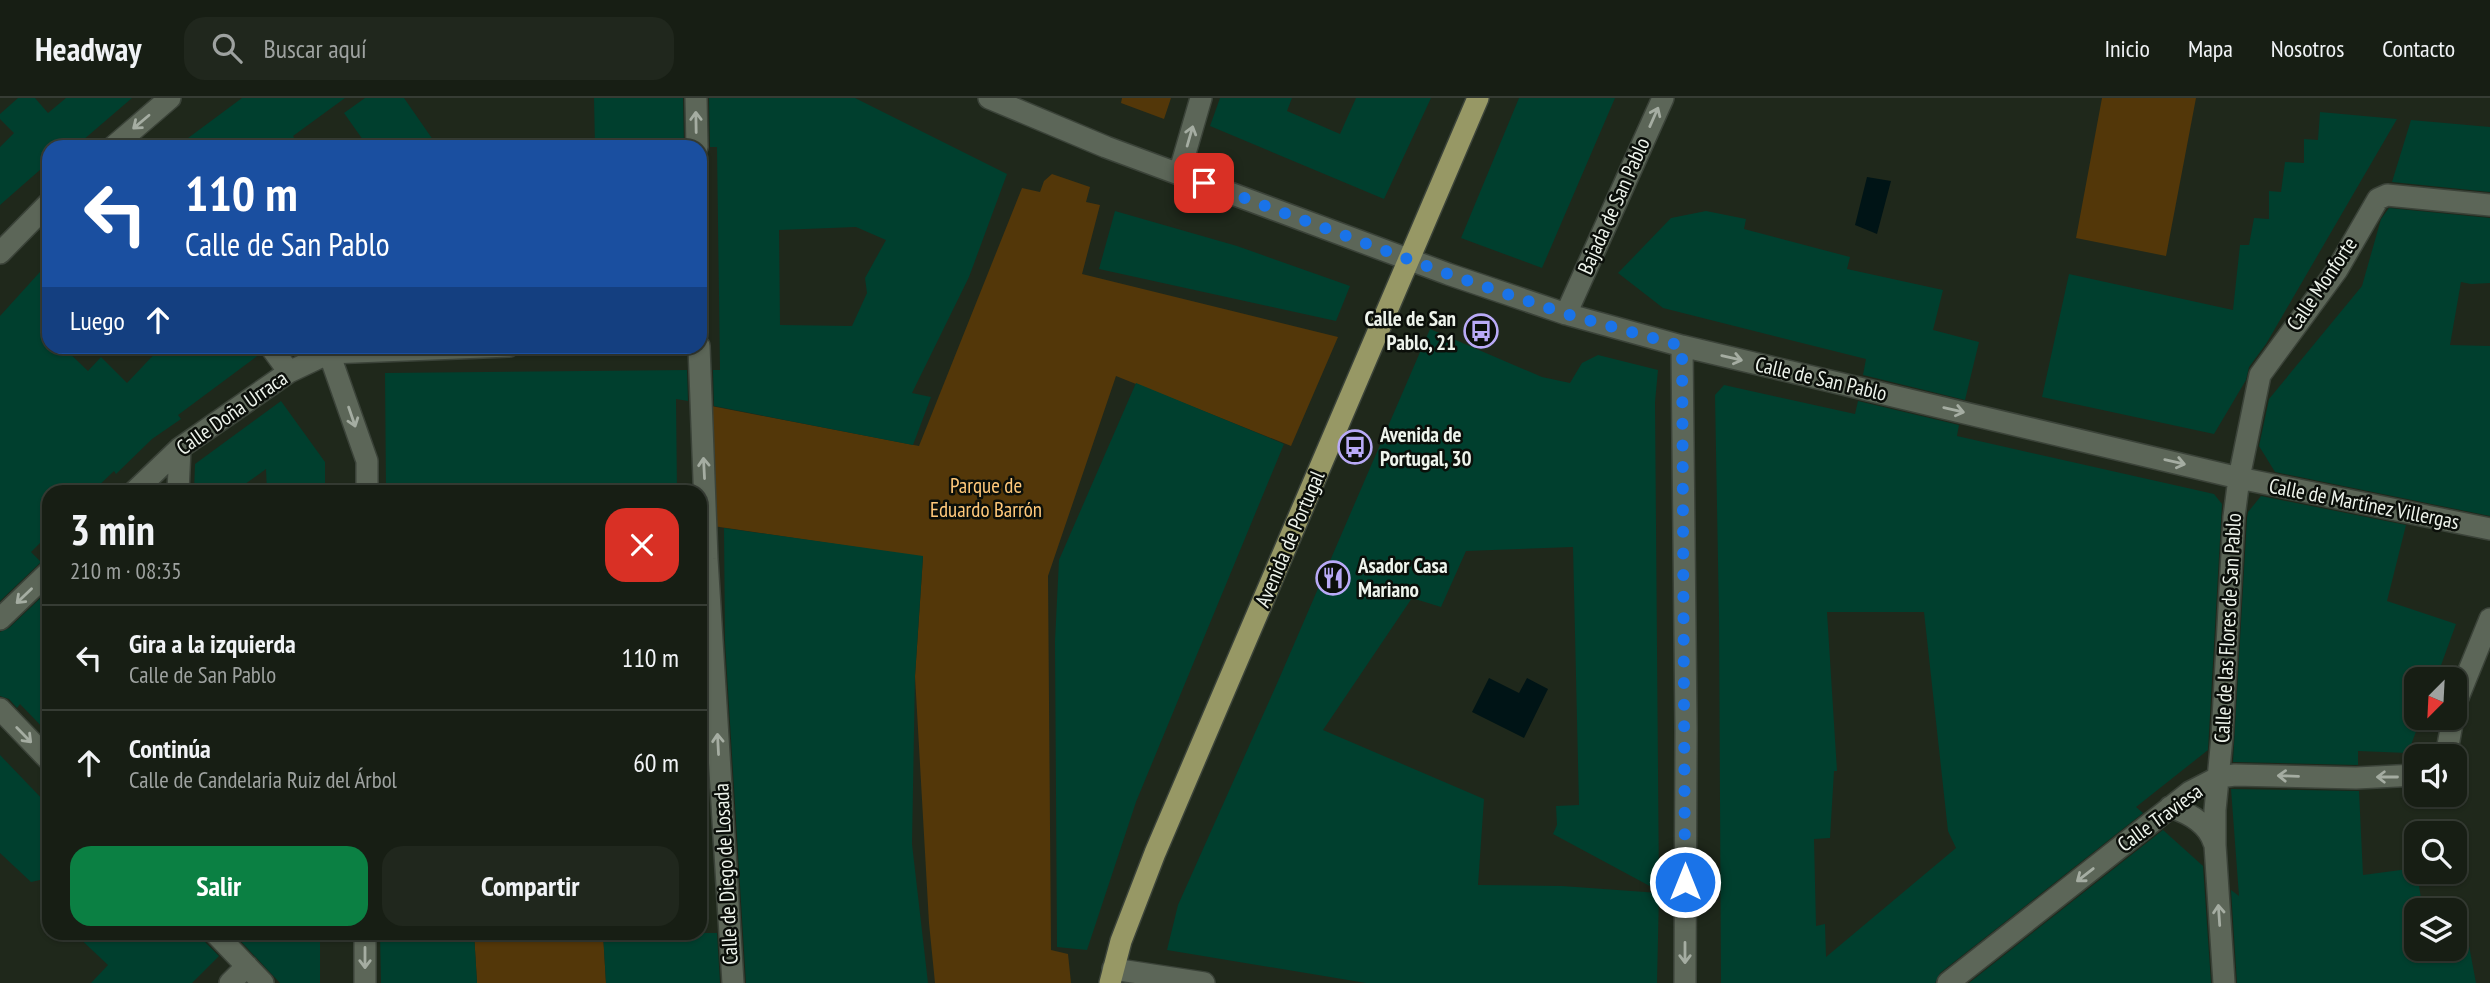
<!DOCTYPE html>
<html lang="es">
<head>
<meta charset="utf-8">
<style>
	body { margin:0; font-family:"PT Sans Narrow",sans-serif; background:#20271d; color:#f1f3f6; height:100vh; display:flex; flex-direction:column; font-size:26px; white-space:nowrap }
	* { box-sizing:border-box; margin:0 }
	p { font-size:23px; color:#9ea2a0 }
	.icon { flex:none; width:38px; height:38px; fill:none; stroke:currentColor; stroke-width:2; stroke-linecap:round; stroke-linejoin:round }
	.map { position:relative; flex:1; overflow:hidden }
	.side { position:absolute; left:42px; top:387px; width:665px; height:455px; display:flex; flex-direction:column; background:#171e14; border-radius:21px; box-shadow:0 2px 5px #0004,0 0 0 2px #363c34 }
	.side>* { flex:none }
	.guide { position:absolute; left:42px; top:42px; width:665px; height:214px; border-radius:21px; box-shadow:0 2px 5px #0004,0 0 0 2px #363c34; background:#1a4fa0; color:#fff; overflow:hidden }
	.needle { width:46px; rotate:204deg }
	.controls { position:absolute; left:2404px; top:569px; display:grid; gap:14px }
	.controls a { display:grid; place-items:center; width:63px; height:63px; border-radius:14px; background:#171e14; box-shadow:0 2px 5px #0004,0 0 0 2px #363c34; font-size:35px }
	.pin { position:absolute; display:grid; place-items:center; width:60px; height:60px; color:#fff; margin:-30px; border-radius:14px; box-shadow:0 4px 10px #0006 }
	.me { position:absolute; width:77px; margin:-38px; rotate:0deg; stroke-linejoin:round; filter:drop-shadow(0 0 5px #0008) }
	.turn { display:flex; align-items:center; gap:24px; height:147px; padding:0 28px; font-size:32px }
	.turn .icon { width:91px; height:91px; stroke-width:2.5 }
	.turn b { display:block; font-size:49px; line-height:60px }
	.then { display:flex; align-items:center; height:66px; padding:0 28px; background:#0003; gap:14px; font-size:26px }
	.round { display:grid; place-items:center; flex:none; width:74px; height:74px; border-radius:21px; background:#20271d }
	.headline { display:flex; align-items:center; justify-content:space-between; height:119px; padding:0 28px }
	h1 { font-size:42px; font-weight:700; line-height:52px }
	.action { display:flex; gap:14px; margin-top:auto; padding:14px 28px }
	.action a { flex:1; height:80px; border-radius:21px; background:#0b8043; color:#fff; font-size:28px; font-weight:700; line-height:80px; text-align:center }
	.action a+a { background:#20271d; color:#f1f3f6 }
	ul { padding:0; list-style:none }
	li { display:flex; align-items:center; gap:21px; height:105px; padding:0 28px; border-top:2px solid #363c34 }
	li div { flex:1 }
	li b { display:block; font-size:26px }
	li em { font-style:normal }
	header { display:flex; align-items:center; gap:42px; box-sizing:border-box; height:98px; padding:0 35px; background:#171e14; border-bottom:2px solid #363c34 }
	header strong { font-size:33px }
	nav { display:flex; gap:38px; margin-inline-start:auto; font-size:24px }
	.search { width:490px; height:63px; background:#20271d; display:flex; align-items:center; gap:18px; box-sizing:border-box; padding:0 24px; border-radius:21px; color:#9ea2a0; font-size:26px }
	.map>svg:first-child { display:block }
</style>
</head>
<body>
<header>
<strong>Headway</strong>
<div class="search"><svg class="icon" aria-label="search" viewBox="0 0 24 24"><circle cx="10" cy="10" r="6"/><path d="M15 15l6 6"/></svg>Buscar aquí</div>
<nav><a>Inicio</a><a>Mapa</a><a>Nosotros</a><a>Contacto</a></nav>
</header>
<div class="map">
<svg width="2490" height="885" viewBox="0 0 2490 885">
	<rect width="100%" height="100%" fill="#1f281b"/>
	<path fill="#533709" d="M1122,0H1171L1164,21L1121,5Z
		M2102,0H2196L2166,158L2076,140Z
		M1052,76L1090,89L1086,104L1100,107L1082,176L1338,239L1291,348L1116,278L1048,478L1051,852L1068,856L1071,885H935L929,825L915,578L923,459L706,427L701,306L919,348L1022,90L1040,94L1044,83Z
		M474,835H603L606,885H477Z"/>
	<path fill="#001416" d="M1867,79L1891,83L1877,136L1855,127Z
		M1489,580L1519,595L1527,580L1548,591L1524,640L1472,614Z"/>
	<path fill="#003f2e" fill-rule="evenodd" d="M18,0H35L48,15L66,0H132L75,49H49V64L0,107V49L14,35L0,21V16Z
		M242,0H345L293,38L300,49H176Z
		M365,0H404L438,49H368L344,15Z
		M594,0H683L684,49H595Z
		M709,0H855L1007,76L969,179L912,295L931,299L913,347L714,308L713,272H720L717,49H710ZM856,129L886,142L865,180L867,195L852,228L780,227L779,132Z
		M1220,0H1292L1287,13L1340,36L1356,0H1431L1384,101L1210,28Z
		M1519,0H1615L1542,170L1461,140Z
		M2320,14L2397,21L2266,246L2249,269L2246,282L2214,336L2042,299L2069,176L2233,212L2240,147H2249L2254,120L2269,121V93L2281,94L2285,64L2304,65V41L2318,42Z
		M2411,22L2490,29V94L2392,84Z
		M2389,110L2490,120V185L2471,186L2461,184L2450,247L2490,248V418L2275,374L2259,348L2269,301L2362,188L2381,121Z
		M1115,113L1237,148L1350,188L1336,223L1099,171Z
		M1706,113L1746,121L1744,131L1850,159L1847,171L1943,192L1933,232L1979,244L1965,302L1863,277L1866,261L1663,210L1618,175L1671,120Z
		M49,164V248H62L88,273L101,259L127,285L162,248H257L260,256L178,317L181,321L152,341L116,376L114,373L92,394H49V436L31,454L41,464L0,503V218Z
		M1430,231L1542,279L1570,285L1582,265L1598,257L1658,272L1655,304L1659,793L1553,736L1557,727L1556,708L1579,707L1573,449L1466,453L1441,509L1412,500L1323,632L1484,701L1478,787L1562,788L1659,795L1657,885H1366L1167,852L1178,807L1279,581Z
		M687,272L688,303L676,301L677,394H386L385,275Z
		M1136,285L1284,346L1136,704L1087,852L1057,849L1055,543L1059,462Z
		M1724,287L1855,316L1858,303L1959,327L1957,338L2214,396L2222,406L2208,652L2136,709L2143,715L1940,875L1935,885H1721L1719,519L1715,297ZM1827,514H1924L1948,733L1956,750L1826,859L1825,826L1816,828L1814,741L1830,740L1834,673H1837Z
		M281,303L325,364V394H267L266,371L234,394H194L195,366Z
		M2261,398L2406,427L2387,503L2456,526L2436,581H2417V620H2421L2408,655L2358,653V667L2233,664L2247,420L2248,414Z
		M724,430L923,458L915,578L912,746L928,885H746L725,543Z
		M49,492V636L20,606L17,610L9,601L0,598V534L9,530Z
		M0,657L49,708V780L31,784L0,755Z
		M2231,691L2359,693L2363,777L2416,770L2423,812H2417V850H2455V822L2464,821L2476,885H2237L2231,792L2239,798Z
		M2163,732L2203,768L2211,885H1969Z
		M74,835H202L205,844L219,858L192,885H91L108,867Z
		M233,835H320V885H280Z
		M380,835H474L477,885H381Z
		M603,835H717L720,885H606Z"/>
	<g fill="none" stroke-linecap="round" stroke-linejoin="round">
		<defs>
			<path id="minor" d="M696,0L697,49
				M989,0L1106,49L1448,176L1566,216L1682,248L2239,380L2490,431
				M113,49L170,0
				M1179,76L1201,0
				M0,155L49,105
				M1566,216L1663,0
				M270,248L289,274
				M699,248L707,461L733,885
				M1682,248L1686,632L1685,885
				M329,255L367,363V394
				M134,394L180,350L289,274L329,255L509,248
				M178,394L180,350
				M0,521L49,474
				M2455,607L2490,521
				M0,611L49,662
				M2444,658L2447,653L2453,620
				M2170,709C2189,715 2208,725 2214,745
				M215,835L263,885
				M1113,871L1204,885
				M230,885L247,868
				M365,885V835
				M1948,885L2190,694L2219,679L2235,677L2356,680L2417,677
				M2224,885L2215,747V712L2222,639L2234,419L2239,380L2260,277L2337,172L2378,101L2387,97L2490,107"/>
			<path id="major" d="M1110,885L1121,843L1155,755L1478,0"/>
		</defs>
		<use href="#minor" stroke="#3b4339" stroke-width="24"/>
		<use href="#major" stroke="#3b4339" stroke-width="24"/>
		<use href="#minor" stroke="#5c6658" stroke-width="21"/>
		<use href="#major" stroke="#979865" stroke-width="21"/>
	</g>
	<defs><path id="oneway-shaft" d="M-6 0H5M1.5-3L5.5 0L1.5 3" fill="none" stroke-width="1.6" stroke-linecap="round" stroke-linejoin="round" transform="scale(1.75)"/></defs>
	<g stroke="#a5ada2">
		<use href="#oneway-shaft" transform="translate(1654 19) rotate(-66)"/>
		<use href="#oneway-shaft" transform="translate(141 24) rotate(140)"/>
		<use href="#oneway-shaft" transform="translate(696 24) rotate(-91)"/>
		<use href="#oneway-shaft" transform="translate(1190 38) rotate(-74)"/>
		<use href="#oneway-shaft" transform="translate(1732 260) rotate(13)"/>
		<use href="#oneway-shaft" transform="translate(1954 312) rotate(13)"/>
		<use href="#oneway-shaft" transform="translate(352 319) rotate(71)"/>
		<use href="#oneway-shaft" transform="translate(2175 364) rotate(13)"/>
		<use href="#oneway-shaft" transform="translate(704 370) rotate(-93)"/>
		<use href="#oneway-shaft" transform="translate(24 498) rotate(136)"/>
		<use href="#oneway-shaft" transform="translate(24 637) rotate(46)"/>
		<use href="#oneway-shaft" transform="translate(718 646) rotate(-93)"/>
		<use href="#oneway-shaft" transform="translate(2288 678) rotate(-178)"/>
		<use href="#oneway-shaft" transform="translate(2387 679) rotate(180)"/>
		<use href="#oneway-shaft" transform="translate(2085 777) rotate(142)"/>
		<use href="#oneway-shaft" transform="translate(2219 817) rotate(-94)"/>
		<use href="#oneway-shaft" transform="translate(1685 855) rotate(90)"/>
		<use href="#oneway-shaft" transform="translate(365 860) rotate(90)"/>
	</g>
	<g fill="none" stroke-linecap="round" stroke-linejoin="round">
		<path stroke="#1a73e8" stroke-width="12" stroke-dasharray="0 21.6" d="M1204,85L1448,176L1566,216L1682,248L1685,784"/>
	</g>
	<defs>
		<symbol id="bus-ring" viewBox="-11 -11 22 22"><circle r="9.5" fill="#0b0f0a" stroke="#b9aaf7" stroke-width="1.5"/><path d="M-5-6H5V4H4V6H2V4H-2V6H-4V4H-5ZM-3.5-4V0h7V-4ZM-3.5 1.2v1.5H-2V1.2ZM2 1.2v1.5H3.5V1.2Z" fill="#b9aaf7"/></symbol>
		<symbol id="restaurant-ring" viewBox="-11 -11 22 22"><circle r="9.5" fill="#0b0f0a" stroke="#b9aaf7" stroke-width="1.5"/><path d="M-5-6h1v4h1v-4h1v4h1v-4h1v5L-1.5 .5V6h-2V.5L-5-1ZM5-6V6H3V1.5H1.5Q1.5-4 5-6Z" fill="#b9aaf7"/></symbol>
	</defs>
	<g fill-rule="evenodd">
		<use href="#bus-ring" x="1462" y="214" width="38" height="38"/>
		<use href="#bus-ring" x="1336" y="330" width="38" height="38"/>
		<use href="#restaurant-ring" x="1314" y="461" width="38" height="38"/>
	</g>
	<g text-anchor="middle" stroke-width="5" stroke-linejoin="round" paint-order="stroke">
		<g font-size="21" fill="#eef4ec" stroke="#0b0f0a">
			<text transform="translate(1614 108) rotate(-66)" y="7">Bajada de San Pablo</text>
			<text transform="translate(2322 186) rotate(-56)" y="7">Calle Monforte</text>
			<text transform="translate(1821 281) rotate(13)" y="7">Calle de San Pablo</text>
			<text transform="translate(232 315) rotate(-35)" y="7">Calle Doña Urraca</text>
			<text transform="translate(2364 406) rotate(11)" y="7">Calle de Martínez Villergas</text>
			<text transform="translate(1290 441) rotate(-67)" y="7">Avenida de Portugal</text>
			<text transform="translate(2228 530) rotate(-87)" y="7">Calle de las Flores de San Pablo</text>
			<text transform="translate(2160 720) rotate(-36)" y="7">Calle Traviesa</text>
			<text transform="translate(726 776) rotate(-93)" y="7">Calle de Diego de Losada</text>
		</g>
		<g font-size="21" font-weight="bold" fill="#eef4ec" stroke="#0b0f0a" text-anchor="start">
			<text x="1456" y="228" text-anchor="end">Calle de San<tspan x="1456" dy="24">Pablo, 21</tspan></text>
			<text x="1380" y="344">Avenida de<tspan x="1380" dy="24">Portugal, 30</tspan></text>
			<text x="1358" y="475">Asador Casa<tspan x="1358" dy="24">Mariano</tspan></text>
		</g>
		<g font-size="21" fill="#ffc87a" stroke="#0b0f0a">
			<text x="986" y="395">Parque de<tspan x="986" dy="24">Eduardo Barrón</tspan></text>
		</g>
	</g>
</svg>
<div class="controls">
<a><svg class="needle" viewBox="-14 -14 28 28"><path d="M0-13l5 13h-10z" fill="#e53935"/><path d="M0 13l5-13h-10z" fill="#9ea2a0"/></svg></a>
<a><svg class="icon" aria-label="sound" viewBox="0 0 24 24"><path d="M4 9h4l5-4v14l-5-4H4zM17 9q2 3 0 6"/></svg></a>
<a><svg class="icon" aria-label="search" viewBox="0 0 24 24"><circle cx="10" cy="10" r="6"/><path d="M15 15l6 6"/></svg></a>
<a><svg class="icon" aria-label="layers" viewBox="0 0 24 24"><path d="M12 4l9 5-9 5-9-5zM3 14l9 5 9-5"/></svg></a>
</div>
<div class="pin" style="left:1204px;top:85px;background:#d93025"><svg class="icon" aria-label="arrive" viewBox="0 0 24 24"><path d="M6 21V4h12l-3 4 3 4H6"/></svg></div>
<svg class="me" style="left:1685px;top:784px" viewBox="-20 -20 40 40"><circle r="17" fill="#1a73e8" stroke="#fff" stroke-width="3"/><path d="M0-11L8 9 0 5-8 9z" fill="#fff"/></svg>
<div class="guide">
<div class="turn"><svg class="icon" aria-label="left" viewBox="0 0 24 24"><path d="M17 20v-9H6M10 6l-5 5 5 5"/></svg><div><b>110 m</b>Calle de San Pablo</div></div>
<div class="then">Luego<svg class="icon" aria-label="ahead" viewBox="0 0 24 24"><path d="M12 20V5M6 11l6-6 6 6"/></svg></div>
</div>
<section class="side">
<div class="headline"><div><h1>3 min</h1><p>210 m · 08:35</p></div><a class="round" style="background:#d93025;color:#fff"><svg class="icon" aria-label="close" viewBox="0 0 24 24"><path d="M6 6l12 12M18 6L6 18"/></svg></a></div>
<ul>
<li><svg class="icon" aria-label="left" viewBox="0 0 24 24"><path d="M17 20v-9H6M10 6l-5 5 5 5"/></svg><div><b>Gira a la izquierda</b><p>Calle de San Pablo</p></div><em>110 m</em></li>
<li><svg class="icon" aria-label="ahead" viewBox="0 0 24 24"><path d="M12 20V5M6 11l6-6 6 6"/></svg><div><b>Continúa</b><p>Calle de Candelaria Ruiz del Árbol</p></div><em>60 m</em></li>
</ul>
<div class="action"><a>Salir</a><a>Compartir</a></div>
</section>
</div>
</body>
</html>
